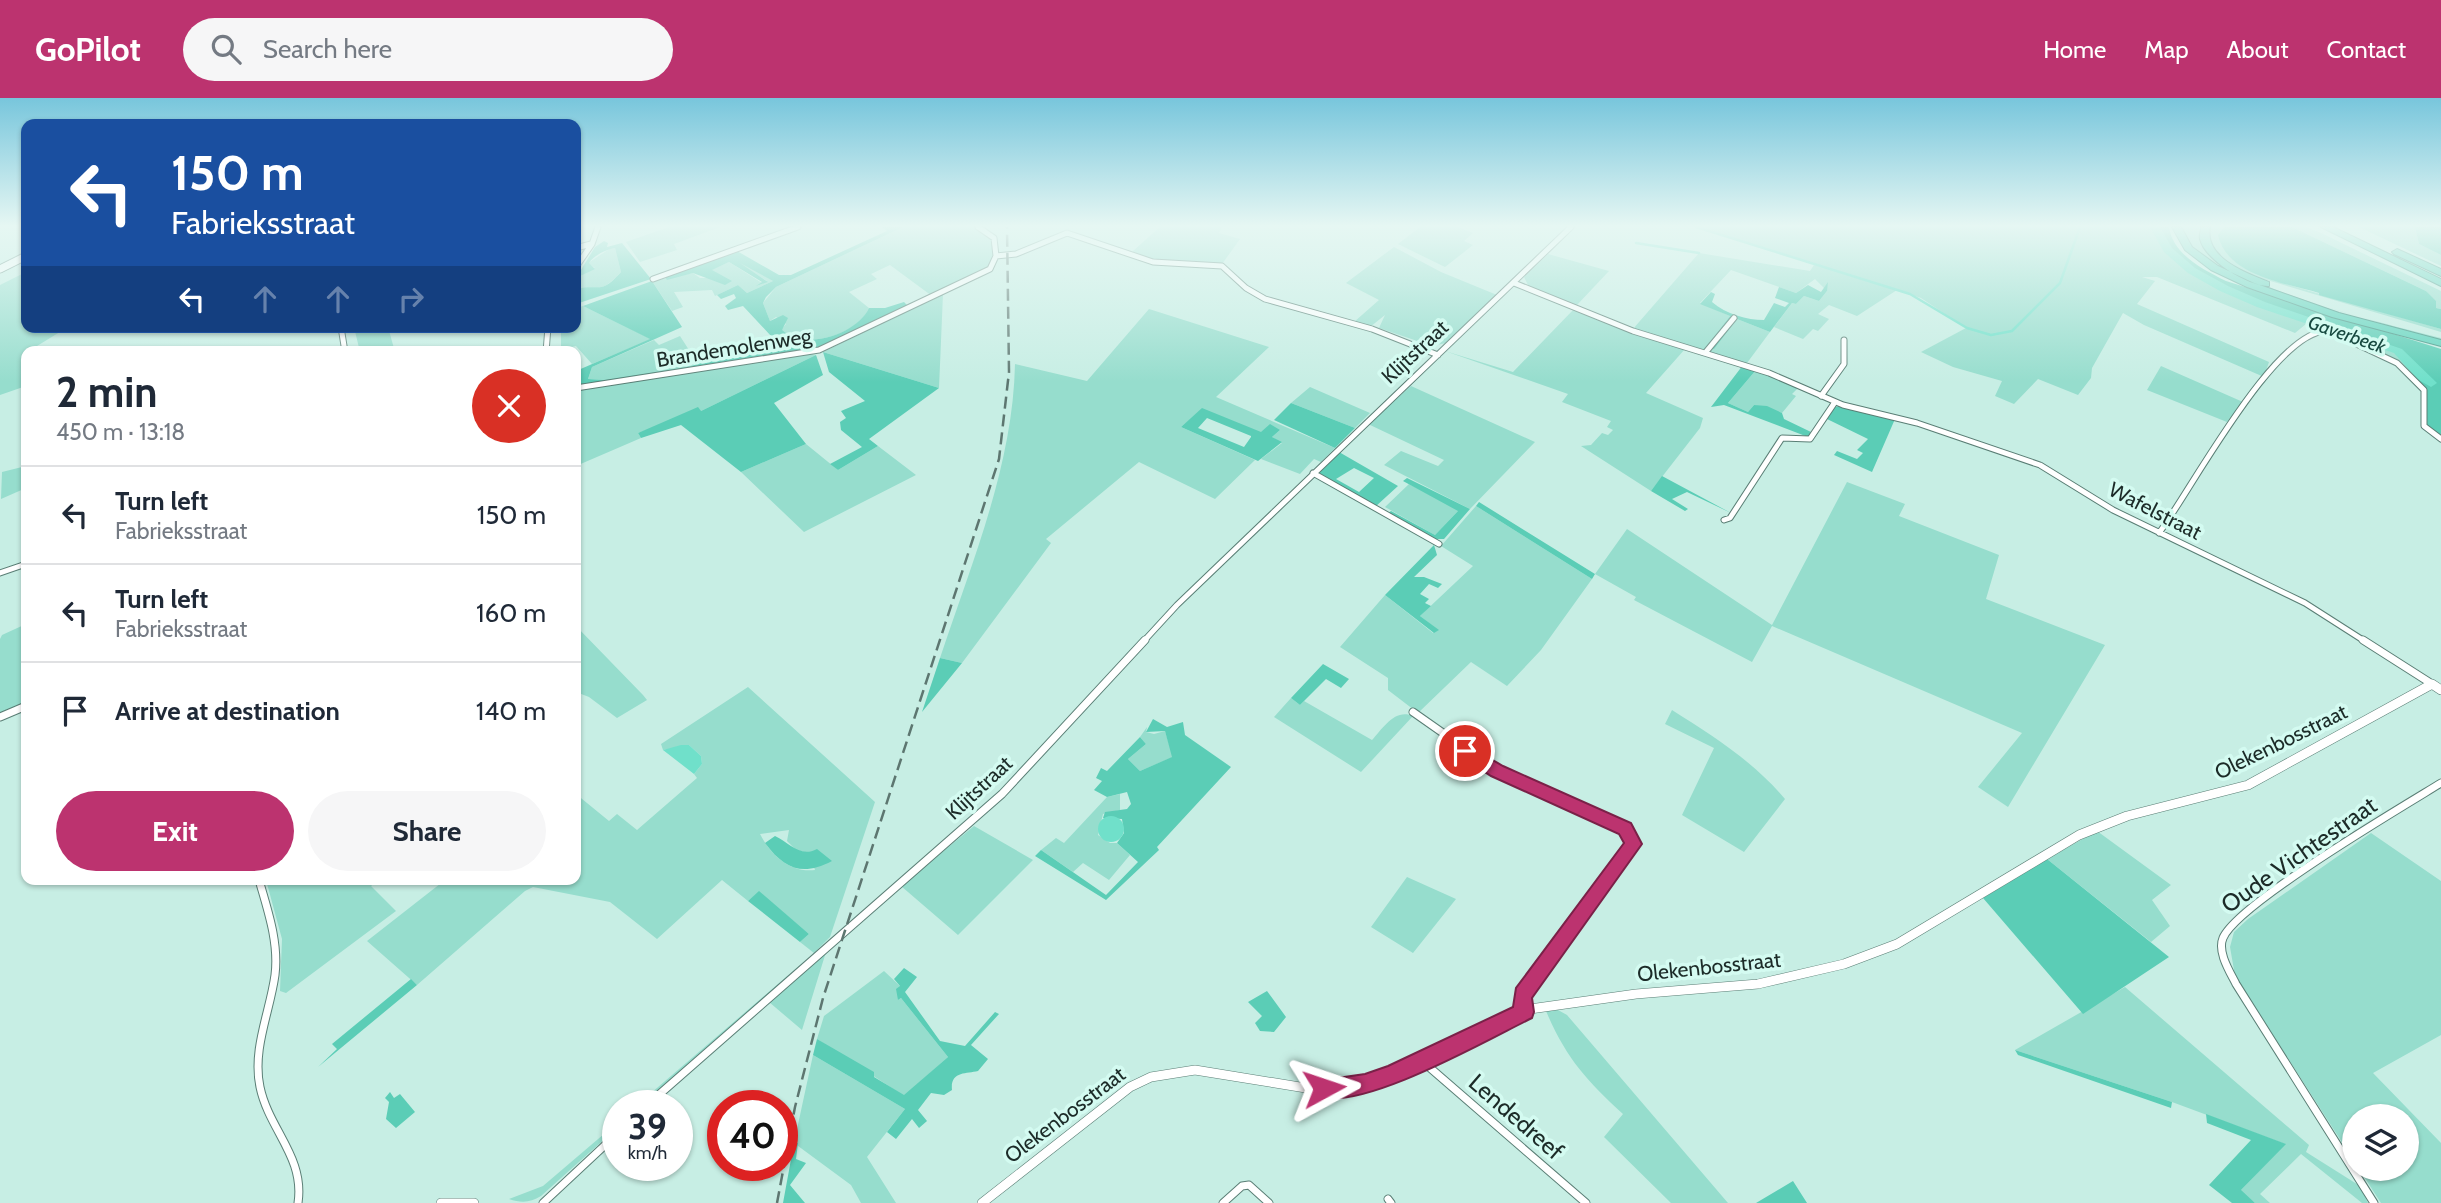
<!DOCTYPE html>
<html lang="en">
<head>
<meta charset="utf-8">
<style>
	body { margin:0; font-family:Cabin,sans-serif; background:#f6f6f7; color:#1f2937; height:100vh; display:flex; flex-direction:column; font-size:26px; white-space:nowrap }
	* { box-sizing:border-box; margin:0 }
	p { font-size:23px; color:#747a83 }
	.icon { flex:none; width:38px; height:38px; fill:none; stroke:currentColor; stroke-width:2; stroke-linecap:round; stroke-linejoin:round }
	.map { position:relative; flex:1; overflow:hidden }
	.sheet { position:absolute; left:21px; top:248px; width:560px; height:539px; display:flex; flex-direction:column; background:#fff; border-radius:14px; box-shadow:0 2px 5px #0004 }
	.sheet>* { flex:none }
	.top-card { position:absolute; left:21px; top:21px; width:560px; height:214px; border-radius:14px; box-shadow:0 2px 5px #0004; background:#1a4fa0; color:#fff; overflow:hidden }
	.fabs { position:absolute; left:2342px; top:1006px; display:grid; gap:14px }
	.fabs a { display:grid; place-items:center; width:77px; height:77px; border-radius:50%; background:#fff; box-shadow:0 2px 5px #0004; font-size:35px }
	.speed { position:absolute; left:602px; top:992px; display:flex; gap:14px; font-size:35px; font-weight:700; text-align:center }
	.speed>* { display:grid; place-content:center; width:91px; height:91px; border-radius:50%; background:#fff; box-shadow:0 2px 5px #0004; line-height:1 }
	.speed small { font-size:18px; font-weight:400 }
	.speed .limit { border:10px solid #d22; background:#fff; color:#111 }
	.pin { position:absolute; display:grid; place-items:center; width:60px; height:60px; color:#fff; margin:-30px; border:4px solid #fff; border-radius:50%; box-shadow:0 2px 7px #0007 }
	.me { position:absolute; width:77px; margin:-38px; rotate:85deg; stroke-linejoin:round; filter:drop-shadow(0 0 5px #0008) }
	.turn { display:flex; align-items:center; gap:24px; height:147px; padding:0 35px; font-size:32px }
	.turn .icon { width:91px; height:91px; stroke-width:2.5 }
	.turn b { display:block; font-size:49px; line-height:60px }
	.lanes { display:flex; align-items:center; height:66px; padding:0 35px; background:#0003; justify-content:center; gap:35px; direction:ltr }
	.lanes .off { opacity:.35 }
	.round { display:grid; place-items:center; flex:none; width:74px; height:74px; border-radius:37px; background:#f6f6f7 }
	.head { display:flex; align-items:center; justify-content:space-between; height:119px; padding:0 35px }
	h1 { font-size:42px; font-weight:700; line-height:52px }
	.cta { display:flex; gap:14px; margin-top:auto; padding:14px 35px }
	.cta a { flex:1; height:80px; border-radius:42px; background:#bc336f; color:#fff; font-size:28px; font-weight:700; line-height:80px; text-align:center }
	.cta a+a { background:#f6f6f7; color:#1f2937 }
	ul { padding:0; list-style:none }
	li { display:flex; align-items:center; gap:21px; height:98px; padding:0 35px; border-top:2px solid #e0e1e3 }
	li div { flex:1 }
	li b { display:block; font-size:26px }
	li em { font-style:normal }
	header { display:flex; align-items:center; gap:42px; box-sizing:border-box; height:98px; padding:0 35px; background:#bc336f; color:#fff }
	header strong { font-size:33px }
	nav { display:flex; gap:38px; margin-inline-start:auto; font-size:24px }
	.search { width:490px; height:63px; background:#f6f6f7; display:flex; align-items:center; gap:18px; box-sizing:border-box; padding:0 24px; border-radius:38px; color:#747a83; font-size:26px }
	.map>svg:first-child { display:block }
</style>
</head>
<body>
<header>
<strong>GoPilot</strong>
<div class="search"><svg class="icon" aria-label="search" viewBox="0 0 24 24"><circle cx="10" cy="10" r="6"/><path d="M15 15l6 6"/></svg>Search here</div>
<nav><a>Home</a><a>Map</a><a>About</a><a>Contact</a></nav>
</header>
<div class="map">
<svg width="2441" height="1105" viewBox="0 0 2441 1105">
	<rect width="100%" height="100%" fill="#c7eee4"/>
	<path fill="#96ddcd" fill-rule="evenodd" d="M669,129H720L674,146L677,152L640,164L626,144Z
		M903,129H975L992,141L994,156L991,168L932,198L890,167L871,176L877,181L849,194L869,210C857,237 804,253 781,232L786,226L776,219L770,223L763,205L776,189Z
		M1160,129H1222L1219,135L1240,141L1222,166L1160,164L1133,156V153Z
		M1420,129H1458L1473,135L1464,143L1473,147L1445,169L1398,146Z
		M1696,129H2155C2170,194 2342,229 2398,253L2405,258L2415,274L2412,276C2393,253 2335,234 2306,226L2295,235L2157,179H2142L2155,183L2137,206L2269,264L2264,279L2144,227L2123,215L2092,270L2091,280L2078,297L2038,281L2014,306L1995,298L2002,283L1953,269L1921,254L1966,230L1921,200L1897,192L1857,218L1829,207L1818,216L1829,221L1818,233L1813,231L1803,241L1774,229L1792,205L1796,206L1804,198L1819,203L1827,193L1815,181L1796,195L1731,172L1700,205L1730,218L1704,252L1633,231L1699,155L1810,173L1814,167L1840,174Z
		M2180,129H2199C2190,184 2398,228 2441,240V243L2239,183L2193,154Z
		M2211,129H2224L2221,132L2269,181L2441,231V234L2250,177C2230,166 2214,157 2208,134Z
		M2292,129H2307L2321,135L2441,193V211L2436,210L2426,193Z
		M2359,129H2415L2419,146L2441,157V168Z
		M1394,149L1441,174L1497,197L1446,245L1432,248L1379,230L1385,217L1370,229L1354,224L1379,202L1346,185Z
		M611,150H615L621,174C599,197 603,186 576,191V180L595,170L588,165Z
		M1548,156L1609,173L1577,207L1529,189L1524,179Z
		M729,164L762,185L757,188L767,183L740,166L743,164L773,183L747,195L738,187L715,198L712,192L674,194L683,209L672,213L652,183L693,175L700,180H712L711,172Z
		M26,174V229H68L37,248L39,254H26V288L0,297V187Z
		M943,196L939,290L823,254Z
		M583,208L651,241L592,266L576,248L561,251V229H576V210Z
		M1149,211L1269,249L1216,299L1335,350L1321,364L1314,361L1300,376L1261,361L1282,345L1272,339L1280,332L1261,335L1202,311L1181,329L1255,362L1215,401L1139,364L1046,441L1051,445L962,565L940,560C972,464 1013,367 1015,266L1087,283Z
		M1574,211L1685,251L1646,295L1703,320L1700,330L1651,393L1581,348L1591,347L1602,335L1608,337L1613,332L1607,329L1611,323L1562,304L1568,296L1445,253L1513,274Z
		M1737,221L1770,234L1747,265L1708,254Z
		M354,229H388L395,254H360Z
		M680,238L696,263L693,268L604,282L588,281L592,269L654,242L659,247Z
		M811,256L816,257L701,313L638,335L641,340L576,368V291Z
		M2161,268L2243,304L2227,324L2147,292Z
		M1756,272L1799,289L1792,296L1796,298L1782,315L1754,307L1748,314L1728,305Z
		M1411,288L1535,344L1470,411L1384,367L1401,353L1438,368L1444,362L1368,326Z
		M1310,289L1370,315L1355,330L1291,305Z
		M806,346L838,372L878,348L916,377L804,434L741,374Z
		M26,368V390L1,401L2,374Z
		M1847,384L1905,406L1899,418L1999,457L1986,501L2105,547L2008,709L1978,689L2022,635L1772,528L1752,564L1634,502L1636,499L1595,476L1627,431L1772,527Z
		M1409,386L1459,412L1435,437L1385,409Z
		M1476,408L1592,481L1541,552L1507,588L1471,564L1418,615L1388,592V580L1340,549L1385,497L1433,535L1438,532L1420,518L1473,468L1441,448Z
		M26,526V606L0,617V541L2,537Z
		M576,528L643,597L647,602L617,620L589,599L576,594Z
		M748,589L875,704L830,839L814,855L642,1008H636L814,855L800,844L809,836L759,794L748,803L722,782L657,841L610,804L533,789L525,793L417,887L367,843L445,782H576V696L609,723L617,716L637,732L697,680L694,676L702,666L701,658L689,647L663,652L661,646ZM789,732L787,743L796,752L809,755L815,772C790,775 771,757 760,736Z
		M1291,600L1300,607L1304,603L1372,642C1383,630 1395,610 1413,618L1361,674L1274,619Z
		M1672,612C1713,638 1753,663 1785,701L1744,754L1682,717L1714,650L1665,626Z
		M1147,629L1146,634L1154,636L1165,633L1173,659L1140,673L1128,661L1146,646L1140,639Z
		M1120,696V712L1103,716L1098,737L1110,745H1117L1130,757L1109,782L1083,765L1073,774L1041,752L1056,740L1064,745L1107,699Z
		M974,728L1033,762L958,837L901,788Z
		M2097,733L2171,787L2152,802L2170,828L2151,844L2047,761Z
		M2371,735L2441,783V937L2373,975L2441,1045V1105H2381L2359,1071H2406V1018H2354V1063L2235,878L2230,849L2234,834L2248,821Z
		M1407,779L1456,801L1413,855L1371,829Z
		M266,782H378L371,788L396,813L286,895L280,893L282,841Z
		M826,854L802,932L769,904Z
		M884,873L900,888L898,902L901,900L948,959L904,998L817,941L824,918Z
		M2125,889L2309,1047L2306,1054L2360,1088L2368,1105H2362L2301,1056L2260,1096L2270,1105H2255L2240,1093L2285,1046L2172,1004L2015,952Z
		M1558,912L1567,917L1728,1105H1671L1604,1039L1623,1016C1586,982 1566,960 1546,913Z
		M813,957L905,1011L867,1059L896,1105H861L851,1087L794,1045Z
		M618,1024V1029L541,1098C530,1105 521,1105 509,1101L543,1088Z"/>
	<path fill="#5bcdb6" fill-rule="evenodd" d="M882,129H903L776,189L766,199L763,205L770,223L783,217L788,220L782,232C804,253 856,237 869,210H885L904,204L909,209L820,251L576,289V273L650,241L583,208L652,183L682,229L592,269L588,281L604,282L693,268L696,263L717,254L723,257L771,238L743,208L728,212L725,208L736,200L734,196L721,201L717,197L738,187L747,195L773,183L740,165L768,184L756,188L762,184L729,164L712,172L732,183L725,187L693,175L667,182L664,178L737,153L779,177H791L887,133Z
		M2155,129H2169C2173,157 2204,172 2226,183L2441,251V340L2427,330V293L2412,276L2415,274C2412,267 2409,261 2403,256C2390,246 2369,241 2353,236C2303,220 2168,188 2155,129Z
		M2224,129H2292L2426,193L2436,203V210L2441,211V231L2319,197V195C2286,185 2227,178 2218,137Z
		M2415,129H2441V157L2419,146Z
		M604,143L608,145L607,149L622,145L651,181L576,206V191C602,185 599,198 621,174L615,150C607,151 593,158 589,165L595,171L576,180L595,149Z
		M1828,184L1827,193L1819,203L1804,198L1796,206L1792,205L1770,234L1737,221L1714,251L1707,248L1730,218L1700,206L1711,194L1715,196L1712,204C1726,216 1747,222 1764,222L1774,205L1785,209L1789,205L1775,200L1779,189L1796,195L1808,187L1821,194Z
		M823,254L939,290L869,341L878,348L838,372L830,366L862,349L841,332L840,324L846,320L841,313L865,303L829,274Z
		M816,257L823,277L774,305L806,346L741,374L681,327L641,340L638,335L698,309L701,313Z
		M1743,267L1756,272L1728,305L1748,314L1754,307L1767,308L1782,315L1784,321L1811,334L1808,339L1724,307L1711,309Z
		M1291,305L1355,330L1335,350L1274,322Z
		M1840,308L1895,321L1872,374L1834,357L1837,353L1857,361L1863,355L1857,352L1868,341L1827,321L1835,309Z
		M1202,310L1261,334L1270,326L1280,332L1272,339L1282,344L1258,363L1181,329ZM1207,320L1251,338V339L1244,349L1198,330Z
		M1339,354L1398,388L1375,409L1316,376ZM1354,370L1374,380L1359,394L1336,381Z
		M1662,378L1731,415L1687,394L1672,401L1688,411L1685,413L1651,393Z
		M1407,380L1470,411L1444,441H1435L1387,416L1391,413L1435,437L1458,413L1403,383Z
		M1479,404L1595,476L1592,481L1476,408Z
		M1434,447L1437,457L1414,479H1424L1442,486L1438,490L1429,486L1420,496L1429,501L1425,505L1431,508L1420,518L1439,532L1434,535L1385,497Z
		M940,560L962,565L922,614Z
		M1323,566L1349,581L1341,590L1326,581L1300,607L1291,600Z
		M1153,621L1167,629L1183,624L1185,637L1231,669L1157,749L1159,752L1106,802L1035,758L1041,752L1106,797L1138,764L1117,745L1124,735L1122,721L1103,720L1105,714L1127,711L1131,706L1127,694L1107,699L1094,692L1102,683L1096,680L1101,670L1107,673L1140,639L1146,646L1128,661L1140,673L1172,659L1165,633L1146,634Z
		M775,738C790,745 800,760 817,751L832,763C803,778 785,772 765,745Z
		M2047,761L2169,859L2083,916L1983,800Z
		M759,793L809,836L800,844L748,803Z
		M904,870L917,879L905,894L940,943L965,948L995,914L999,916L971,947L988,961L978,973C966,976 950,973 952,992L944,997L931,995L918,1012L927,1023L919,1030L912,1021L896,1041L887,1034L905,1011L813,957L817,941L874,974V979L904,997L948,959L901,900L898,902L896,891L900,888L894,881Z
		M411,881L417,887L318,969L337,951L332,946Z
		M1267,893L1286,919L1274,934L1260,933L1255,925L1262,918L1248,904Z
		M2015,952L2172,1004L2171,1010L2018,957Z
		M390,994L394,1000L400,996L415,1014L396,1030L386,1021L389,1004L385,1000Z
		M2206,1016L2286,1046L2241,1092L2255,1105H2232L2209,1087L2251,1042L2207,1025Z
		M794,1045H798L796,1061L806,1065L790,1087L805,1105H783Z
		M1793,1083L1807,1105H1756Z"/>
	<path fill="#70e0ca" d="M681,647H689L701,658L702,666L694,676L663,652Z
		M1098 731a13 13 0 1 1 26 0a13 13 0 1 1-26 0Z"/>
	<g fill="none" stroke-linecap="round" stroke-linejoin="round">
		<path stroke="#70e0ca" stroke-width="2.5" d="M1696,129L1910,196L1967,230L1991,237L2012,233L2060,185L2080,129
			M1636,145L1699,155"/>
		<path fill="#70e0ca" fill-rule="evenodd" d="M2150,129H2160L2172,150L2195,170L2228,188L2265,204L2402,251L2437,285L2431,289L2417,281L2394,255L2257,209L2220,193L2188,175L2164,154Z"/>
		<defs>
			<path id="minor-far1" d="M576,150L591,146
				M996,158L1016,156L1067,135L1153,164L1222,168L1246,190L1265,201L1372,231L1438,257
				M576,169L592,146L598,129
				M653,181L798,129
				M1514,185L1633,233L1769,275L1843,307L1917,325L2040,367L2113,412L2305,505L2366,544
				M341,229L345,254
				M546,254L548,229
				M1705,255L1734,220
				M576,290L819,252L990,171L996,158L994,140L978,129
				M1821,298L1844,266V242
				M1313,375L1439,446
				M1724,422L1730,420L1782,340L1810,341L1835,304
				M2159,435C2190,394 2277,228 2329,233L2397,265L2424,292V328L2441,341
				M0,475L26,466
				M1143,544L1177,507L1571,129"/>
			<path id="minor" d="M2363,542L2432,586
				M1413,614L1497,673L1625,730C1633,741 1632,748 1626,759L1523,896L1521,905L1525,914
				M0,619L26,608
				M259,782C268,813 279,845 275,877C270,914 252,951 260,989C269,1032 305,1059 298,1105
				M1421,962L1586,1105
				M646,1008L1002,696L1145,542
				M1388,1101L1391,1105
				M543,1105L618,1035
				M1223,1105L1242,1088L1249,1087L1269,1105
				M2374,1105L2236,886C2230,874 2217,854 2223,840C2237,806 2402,709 2441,685"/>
			<path id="tertiary-far1" d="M0,171L26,158"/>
			<path id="tertiary" d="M441,1105H474
				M982,1105L1130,989L1151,979L1195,972L1312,991L1365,986L1530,911L1636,896L1758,886L1844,866L1897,846L2079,737L2127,718L2248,687L2432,586L2441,592"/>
			<path id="motorway" d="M2172,129H2181L2192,149L2218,168L2254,185L2339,215L2441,242V248L2332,219L2247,189L2211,172L2185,152Z
				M2201,129H2210C2204,160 2246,175 2269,184V188C2249,189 2205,162 2200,141C2199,137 2201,133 2201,129Z
				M2321,129H2333L2441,181V188Z
				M2397,151L2441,171V178L2394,156L2392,154Z"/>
		</defs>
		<use href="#minor-far1" stroke="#5a7e75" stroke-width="7"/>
		<use href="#minor" stroke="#5a7e75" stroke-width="9"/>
		<use href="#tertiary-far1" stroke="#5a7e75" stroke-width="9"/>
		<use href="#tertiary" stroke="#5a7e75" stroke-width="10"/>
		<use href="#motorway" stroke="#4a998a" stroke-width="2"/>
		<use href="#minor-far1" stroke="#fff" stroke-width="5"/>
		<use href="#minor" stroke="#fff" stroke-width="7"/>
		<use href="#tertiary-far1" stroke="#fff" stroke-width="7"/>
		<use href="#tertiary" stroke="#fff" stroke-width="9"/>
		<use href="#motorway" fill="#63d4be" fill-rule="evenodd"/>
		<path stroke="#5d7670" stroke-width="2.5" stroke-dasharray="12 6" stroke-linecap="butt" d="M777,1105L795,1009L823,900L999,361L1009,274L1007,129"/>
	</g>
	<linearGradient id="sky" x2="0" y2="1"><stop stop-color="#78c6dc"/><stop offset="0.45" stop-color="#e6f7f3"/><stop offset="1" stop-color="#e6f7f3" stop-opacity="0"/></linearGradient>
	<rect width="2441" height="284" fill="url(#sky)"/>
	<path fill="#bc336f" stroke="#7a2148" stroke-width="2" d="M1465,646L1503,668L1631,725L1642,746L1532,900L1534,914L1532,920C1489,941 1360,1015 1317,998L1314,990L1317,983L1365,976L1388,968L1513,909L1516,890L1624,745L1619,736L1491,678L1459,657L1456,653Z"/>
	<g text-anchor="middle" stroke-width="7" stroke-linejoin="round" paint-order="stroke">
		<g font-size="19" font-style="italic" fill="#174940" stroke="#d4fbf1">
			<text transform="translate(2347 236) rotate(19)" y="7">Gaverbeek</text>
		</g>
		<g font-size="21" fill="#1c2b28" stroke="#d4fbf1">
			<text transform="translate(734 250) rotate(-9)" y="7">Brandemolenweg</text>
			<text transform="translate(1415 254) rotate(-43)" y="7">Klijtstraat</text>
			<text transform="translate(2155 413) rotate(27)" y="7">Wafelstraat</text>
			<text transform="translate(2281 644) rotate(-26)" y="7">Olekenbosstraat</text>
			<text transform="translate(979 690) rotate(-43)" y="7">Klijtstraat</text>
			<text transform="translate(1709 869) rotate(-6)" y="7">Olekenbosstraat</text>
			<text transform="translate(1065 1017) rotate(-37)" y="7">Olekenbosstraat</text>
		</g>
		<g font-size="24" fill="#1c2b28" stroke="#d4fbf1">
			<text transform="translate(2299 757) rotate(-35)" y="8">Oude Vichtestraat</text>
			<text transform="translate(1516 1019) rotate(41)" y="8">Lendedreef</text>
		</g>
	</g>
</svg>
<div class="fabs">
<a><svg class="icon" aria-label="layers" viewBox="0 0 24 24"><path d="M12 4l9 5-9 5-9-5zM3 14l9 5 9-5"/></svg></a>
</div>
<div class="speed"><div>39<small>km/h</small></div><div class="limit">40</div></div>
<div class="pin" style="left:1465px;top:653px;background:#d93025"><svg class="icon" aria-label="arrive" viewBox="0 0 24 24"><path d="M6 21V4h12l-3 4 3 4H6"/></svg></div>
<svg class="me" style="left:1324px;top:990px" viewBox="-20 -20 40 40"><path d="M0-17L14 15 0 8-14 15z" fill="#bc336f" stroke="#fff" stroke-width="4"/></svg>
<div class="top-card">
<div class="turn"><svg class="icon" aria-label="left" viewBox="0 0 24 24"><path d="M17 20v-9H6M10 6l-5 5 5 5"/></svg><div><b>150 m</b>Fabrieksstraat</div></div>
<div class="lanes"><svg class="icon" aria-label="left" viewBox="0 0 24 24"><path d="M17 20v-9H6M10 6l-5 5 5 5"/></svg><svg class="icon off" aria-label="ahead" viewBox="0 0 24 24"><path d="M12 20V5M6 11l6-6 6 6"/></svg><svg class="icon off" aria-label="ahead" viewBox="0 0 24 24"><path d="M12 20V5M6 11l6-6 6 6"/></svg><svg class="icon off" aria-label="right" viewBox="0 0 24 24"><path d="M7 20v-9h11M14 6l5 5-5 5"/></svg></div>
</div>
<section class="sheet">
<div class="head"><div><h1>2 min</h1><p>450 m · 13:18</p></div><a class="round" style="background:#d93025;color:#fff"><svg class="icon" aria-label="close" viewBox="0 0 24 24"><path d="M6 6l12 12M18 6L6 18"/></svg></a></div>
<ul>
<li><svg class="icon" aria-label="left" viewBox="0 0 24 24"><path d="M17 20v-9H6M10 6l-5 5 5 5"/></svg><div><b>Turn left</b><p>Fabrieksstraat</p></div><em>150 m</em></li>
<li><svg class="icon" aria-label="left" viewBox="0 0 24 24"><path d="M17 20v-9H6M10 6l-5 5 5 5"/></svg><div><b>Turn left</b><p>Fabrieksstraat</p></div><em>160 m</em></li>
<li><svg class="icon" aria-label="arrive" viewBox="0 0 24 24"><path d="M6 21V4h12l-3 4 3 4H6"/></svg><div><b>Arrive at destination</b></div><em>140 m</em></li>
</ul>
<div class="cta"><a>Exit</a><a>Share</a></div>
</section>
</div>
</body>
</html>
